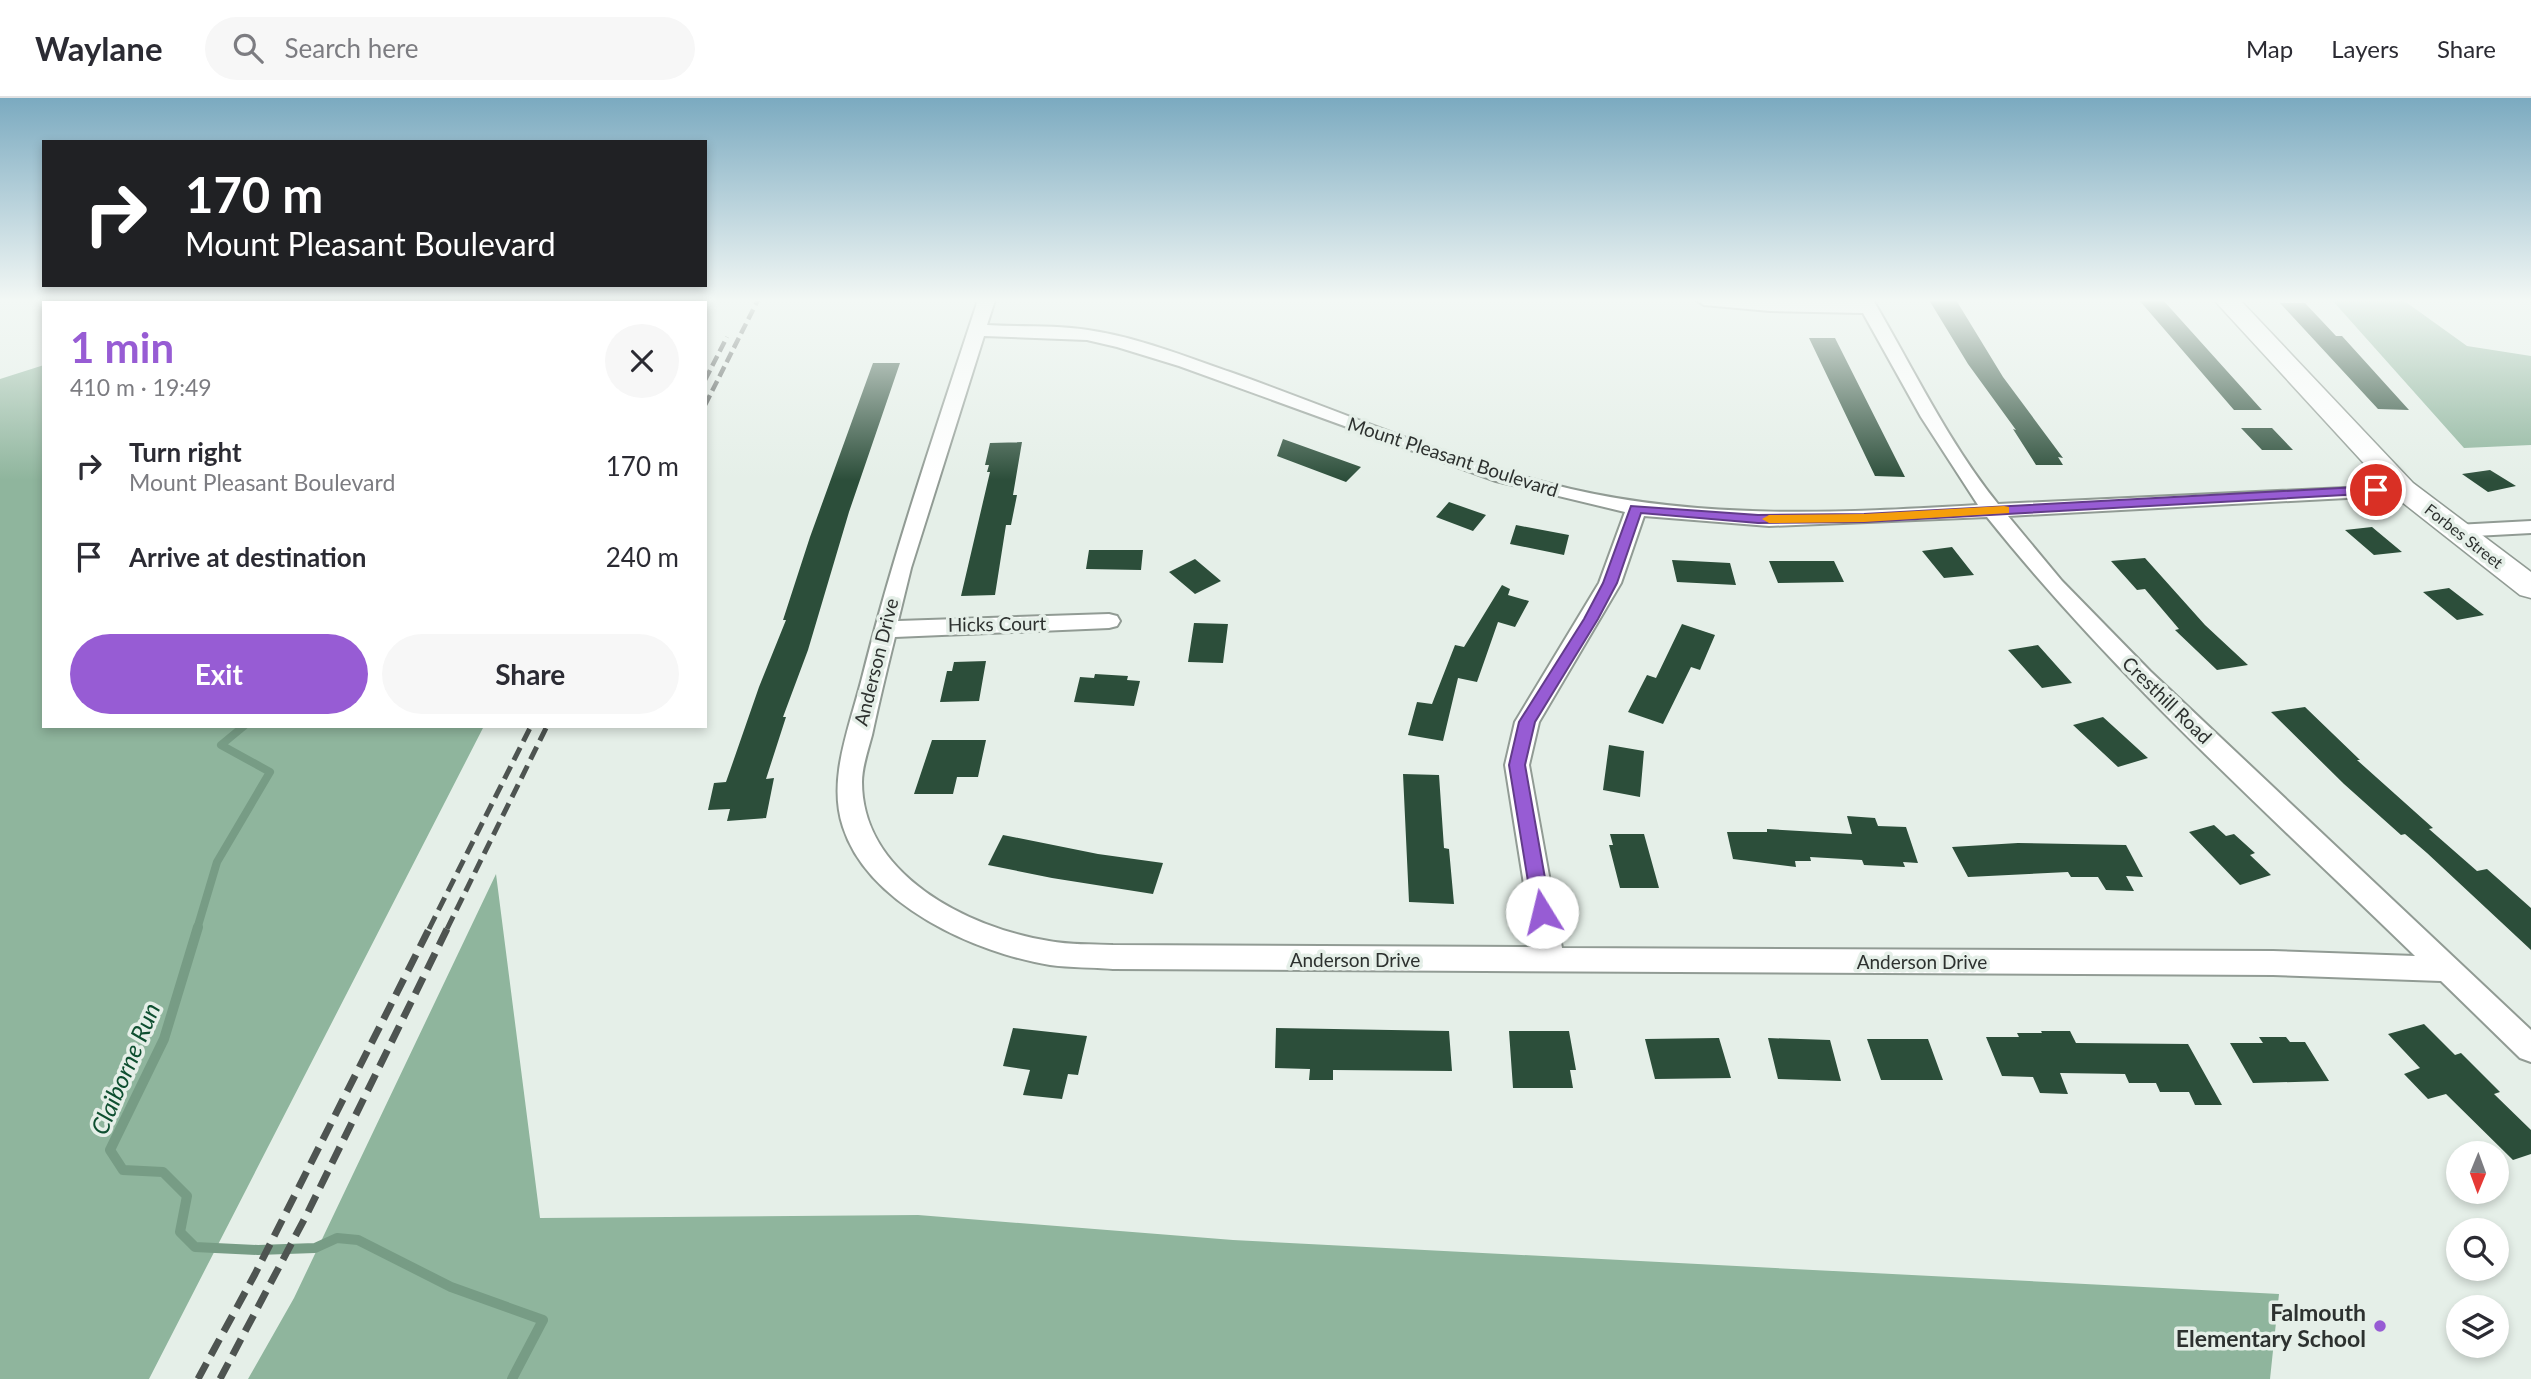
<!DOCTYPE html>
<html lang="en">
<head>
<meta charset="utf-8">
<style>
	body { margin:0; font-family:Lato,sans-serif; background:#f7f7f7; color:#2b2b33; height:100vh; display:flex; flex-direction:column; font-size:26px; white-space:nowrap }
	* { box-sizing:border-box; margin:0 }
	p { font-size:23px; color:#7c7c81 }
	.icon { flex:none; width:38px; height:38px; fill:none; stroke:currentColor; stroke-width:2; stroke-linecap:round; stroke-linejoin:round }
	.map { position:relative; flex:1; overflow:hidden }
	.side { position:absolute; left:42px; top:203px; width:665px; height:427px; display:flex; flex-direction:column; background:#fff; border-radius:0px; box-shadow:0 4px 10px #0003 }
	.side>* { flex:none }
	.banner { position:absolute; left:42px; top:42px; width:665px; height:147px; border-radius:0px; box-shadow:0 4px 10px #0003; background:#202124; color:#fff; overflow:hidden }
	.needle { width:46px; rotate:181deg }
	.fabs { position:absolute; left:2446px; top:1043px; display:grid; gap:14px }
	.fabs a { display:grid; place-items:center; width:63px; height:63px; border-radius:50%; background:#fff; box-shadow:0 4px 10px #0003; font-size:35px }
	.pin { position:absolute; display:grid; place-items:center; width:60px; height:60px; color:#fff; margin:-30px; border:4px solid #fff; border-radius:50%; box-shadow:0 2px 7px #0007 }
	.me { position:absolute; width:77px; margin:-38px; rotate:351deg; stroke-linejoin:round; filter:drop-shadow(0 0 5px #0008) }
	.turn { display:flex; align-items:center; gap:24px; height:147px; padding:0 28px; font-size:32px }
	.turn .icon { width:91px; height:91px; stroke-width:2.5 }
	.turn b { display:block; font-size:49px; line-height:60px }
	.round { display:grid; place-items:center; flex:none; width:74px; height:74px; border-radius:37px; background:#f7f7f7 }
	.summary { display:flex; align-items:center; justify-content:space-between; height:119px; padding:0 28px }
	h1 { font-size:42px; font-weight:700; line-height:52px; color:#975cd4 }
	.cta { display:flex; gap:14px; margin-top:auto; padding:14px 28px }
	.cta a { flex:1; height:80px; border-radius:42px; background:#975cd4; color:#fff; font-size:28px; font-weight:700; line-height:80px; text-align:center }
	.cta a+a { background:#f7f7f7; color:#2b2b33 }
	ul { padding:0; list-style:none }
	li { display:flex; align-items:center; gap:21px; height:91px; padding:0 28px }
	li div { flex:1 }
	li b { display:block; font-size:26px }
	li em { font-style:normal }
	header { display:flex; align-items:center; gap:42px; box-sizing:border-box; height:98px; padding:0 35px; background:#fff; border-bottom:2px solid #e1e1e2 }
	header strong { font-size:33px }
	nav { display:flex; gap:38px; margin-inline-start:auto; font-size:24px }
	.search { width:490px; height:63px; background:#f7f7f7; display:flex; align-items:center; gap:18px; box-sizing:border-box; padding:0 24px; border-radius:38px; color:#7c7c81; font-size:26px }
	.map>svg:first-child { display:block }
</style>
</head>
<body>
<header>
<strong>Waylane</strong>
<div class="search"><svg class="icon" aria-label="search" viewBox="0 0 24 24"><circle cx="10" cy="10" r="6"/><path d="M15 15l6 6"/></svg>Search here</div>
<nav><a>Map</a><a>Layers</a><a>Share</a></nav>
</header>
<div class="map">
<svg width="2531" height="1281" viewBox="0 0 2531 1281">
	<rect width="100%" height="100%" fill="#e5efe8"/>
	<path fill="#8fb59d" d="M116,202H706L115,205Z
		M2332,202H2403L2467,248L2531,258V347L2464,350Z
		M44,267V628H484L149,1281H0V281Z
		M496,776L540,1120L918,1117L1233,1142L2279,1196L2270,1281H248L294,1200Z"/>
	<g fill="none" stroke-linecap="round" stroke-linejoin="round">
		<path stroke="#779c85" stroke-width="6" d="M550,202L551,205"/>
		<path stroke="#779c85" stroke-width="8" d="M197,831L217,764L270,674L221,647L244,628"/>
		<path stroke="#779c85" stroke-width="10" d="M198,829L164,941L110,1052L123,1072L163,1074L187,1098L180,1134L195,1149L258,1152L315,1150L337,1140L358,1142L451,1189L543,1222L512,1281"/>
	</g>
	<path fill="#2c4e3a" d="M1929,202H1956L2003,279L2063,360L2058,359L2063,367H2036L2013,331L2016,332L1968,266Z
		M2139,202H2163L2262,312H2234Z
		M2280,205H2305L2336,238H2342L2409,312L2378,311Z
		M1809,240H1835L1905,379L1875,378Z
		M873,265H900L849,414L808,552L783,619H786L766,681L774,680L766,720L727,723L730,711L708,712L714,685L726,684L759,589L786,522H783L810,439Z
		M2241,330H2272L2293,352H2262Z
		M1283,341L1361,369L1346,384L1277,358Z
		M1022,344L1013,397H1017L1011,427H1006L995,497L961,498L990,374H987L989,367H985L990,345Z
		M2490,372L2516,388L2488,394L2462,376Z
		M1449,404L1486,417L1473,433L1436,419Z
		M1516,427L1569,437L1564,457L1510,446Z
		M2372,429L2402,454L2374,457L2345,432Z
		M1952,449L1974,477L1944,480L1922,453Z
		M1089,452H1143L1141,472L1086,471Z
		M2145,460L2205,527L2248,567L2217,572L2175,532L2179,531L2145,491L2137,492L2111,463Z
		M1195,461L1221,483L1195,496L1169,474Z
		M1672,462L1730,465L1736,487L1677,484Z
		M1769,463H1834L1844,484L1778,485Z
		M1502,487L1510,491L1508,497L1529,503L1515,529L1498,524L1477,584L1458,580L1443,643L1408,637L1417,604L1432,606L1455,547L1464,549Z
		M2449,490L2484,517L2457,522L2423,494Z
		M1194,525L1228,526L1223,565L1188,564Z
		M1682,526L1715,537L1700,572L1691,569L1663,626L1628,614L1647,577L1656,580Z
		M2038,547L2072,585L2042,590L2008,552Z
		M986,563L979,603L940,604L947,573H952L954,564Z
		M1095,576L1128,578L1127,582L1140,583L1134,608L1074,604L1080,579L1094,580Z
		M2305,609L2360,662H2357L2433,730L2429,731L2477,773L2487,771L2531,810V852L2427,755L2405,736L2401,737L2344,686L2271,614Z
		M2103,619L2148,660L2118,669L2073,627Z
		M932,642H986L978,679H957L953,696H914Z
		M1609,647L1644,653L1640,699L1603,692Z
		M1403,676L1439,677L1444,750L1449,751L1454,806L1409,804Z
		M1847,718L1875,720L1878,728L1906,729L1918,765L1903,764L1905,769L1864,767L1862,762L1810,759L1811,763H1795L1796,769L1733,761L1727,734H1767V731L1852,736Z
		M2214,727L2226,738L2234,736L2255,755L2250,757L2271,777L2240,787L2189,734Z
		M1610,736H1644L1659,790H1620L1609,747H1613Z
		M1003,737L1098,756L1163,765L1153,796L1052,780L988,767Z
		M2018,745L2126,747L2143,779L2126,778L2134,793L2106,792L2098,779H2071L2068,774L1968,779L1952,749Z
		M2424,926L2455,957L2461,955L2500,994L2494,996L2531,1032V1056L2513,1062L2446,996L2428,1001L2404,976L2420,970L2388,936Z
		M1013,930L1087,938L1078,977L1068,976L1062,1001L1023,997L1030,972L1003,968Z
		M1276,930L1449,933L1452,973L1333,972V982H1309L1310,971L1275,970Z
		M1509,933H1569L1576,972H1570L1573,990H1513Z
		M2041,933H2070L2076,945L2188,946L2222,1007H2195L2189,994H2160L2156,985H2129L2125,976L2060,975L2068,996L2040,995L2033,979L2002,978L1986,939H2019L2017,935H2042Z
		M2259,939H2286L2290,944H2305L2329,983L2253,985L2230,945H2263Z
		M1719,940L1731,980L1655,981L1645,941Z
		M1768,940L1830,942L1841,983L1778,981Z
		M1867,941H1928L1943,982H1881Z"/>
	<g fill="none" stroke-linecap="round" stroke-linejoin="round">
		<defs>
			<path id="street" d="M978,202H995L987,227C1021,229 1055,227 1088,232C1137,239 1184,258 1230,274C1343,314 1454,364 1571,391C1706,422 1841,415 1978,407L1921,319L1863,215L1770,213L1704,207L1696,202H1873C1913,270 1948,344 1998,406L2410,387L2413,391L2403,397L2008,418L2062,483L2150,573L2531,932V964L2520,960L2441,883L2273,877L1113,871C1092,869 1071,870 1050,867C976,855 868,807 843,729C827,681 850,628 862,580C894,452 937,328 978,202ZM984,238L1087,242L1117,249L1179,268L1496,383L1625,414L1599,485L1515,624L1505,667L1534,849L1113,847C1092,846 1070,847 1049,843C968,830 862,777 862,684C862,669 868,652 872,637C879,604 887,571 895,539L1109,530L1117,528L1120,523L1117,518L1109,516L898,523L911,470ZM1644,418L1769,428L1987,419C2115,579 2269,716 2415,858L2273,853L1562,850L1529,667L1539,624L1621,485Z
				M2531,423V435L2456,439L2446,433L2456,427Z"/>
			<path id="secondary" d="M2214,202H2240L2413,385L2531,474V500L2520,497L2393,397Z"/>
		</defs>
		<use href="#street" stroke="#919b94" stroke-width="4"/>
		<use href="#secondary" stroke="#919b94" stroke-width="3"/>
		<use href="#street" fill="#fff" fill-rule="evenodd"/>
		<use href="#secondary" fill="#fff" fill-rule="evenodd"/>
		<path stroke="#4e5451" stroke-width="4.5" stroke-dasharray="11 5" stroke-linecap="butt" d="M705,282L727,239
			M705,307L758,202"/>
		<path stroke="#4e5451" stroke-width="5" stroke-dasharray="14 7" stroke-linecap="butt" d="M429,831L531,628
			M447,831L547,628"/>
		<path stroke="#4e5451" stroke-width="7" stroke-dasharray="18 9" stroke-linecap="butt" d="M198,1281L255,1176L430,829
			M220,1281L307,1116L448,829"/>
	</g>
	<linearGradient id="sky" x2="0" y2="1"><stop stop-color="#7baac0"/><stop offset="0.53" stop-color="#f3f8f5"/><stop offset="1" stop-color="#f3f8f5" stop-opacity="0"/></linearGradient>
	<rect width="2531" height="382" fill="url(#sky)"/>
	<path fill="#975cd4" stroke="#623c8a" stroke-width="2" d="M2376,388L2382,392L2380,395L1864,424L1758,425L1641,415L1617,485L1598,521L1535,624L1525,667L1551,814L1542,822L1533,814L1509,667L1519,624L1584,521L1603,485L1631,408L1758,417L1864,416Z"/>
	<path fill="#f59e0b" d="M2004,408L2009,409V415L1864,424L1769,425L1762,421L1769,417L1864,416Z"/>
	<circle fill="#975cd4" stroke="#e5efe8" stroke-width="2.5" cx="2380" cy="1228" r="7"/>
	<g text-anchor="middle" stroke-width="7" stroke-linejoin="round" paint-order="stroke">
		<g font-size="16" fill="#2d312f" stroke="#e5efe8">
			<text transform="translate(2464 438) rotate(38)" y="6">Forbes Street</text>
		</g>
		<g font-size="19" fill="#2d312f" stroke="#e5efe8">
			<text transform="translate(1453 359) rotate(18)" y="7">Mount Pleasant Boulevard</text>
			<text transform="translate(997 526) rotate(-1)" y="7">Hicks Court</text>
			<text transform="translate(876 564) rotate(-76)" y="7">Anderson Drive</text>
			<text transform="translate(2167 602) rotate(44)" y="7">Cresthill Road</text>
			<text x="1355" y="869">Anderson Drive</text>
			<text x="1922" y="871">Anderson Drive</text>
		</g>
		<g font-size="23" font-weight="bold" fill="#2d312f" stroke="#e5efe8" text-anchor="end">
			<text x="2366" y="1223">Falmouth<tspan x="2366" dy="26">Elementary School</tspan></text>
		</g>
		<g font-size="24" font-style="italic" fill="#0e4f30" stroke="#e5efe8">
			<text transform="translate(126 971) rotate(-67)" y="8">Claiborne Run</text>
		</g>
	</g>
</svg>
<div class="fabs">
<a><svg class="needle" viewBox="-14 -14 28 28"><path d="M0-13l5 13h-10z" fill="#e53935"/><path d="M0 13l5-13h-10z" fill="#7c7c81"/></svg></a>
<a><svg class="icon" aria-label="search" viewBox="0 0 24 24"><circle cx="10" cy="10" r="6"/><path d="M15 15l6 6"/></svg></a>
<a><svg class="icon" aria-label="layers" viewBox="0 0 24 24"><path d="M12 4l9 5-9 5-9-5zM3 14l9 5 9-5"/></svg></a>
</div>
<div class="pin" style="left:2376px;top:392px;background:#d93025"><svg class="icon" aria-label="arrive" viewBox="0 0 24 24"><path d="M6 21V4h12l-3 4 3 4H6"/></svg></div>
<svg class="me" style="left:1542px;top:814px" viewBox="-20 -20 40 40"><circle r="19" fill="#fff"/><path d="M0-13L10 11 0 6-10 11z" fill="#975cd4"/></svg>
<div class="banner">
<div class="turn"><svg class="icon" aria-label="right" viewBox="0 0 24 24"><path d="M7 20v-9h11M14 6l5 5-5 5"/></svg><div><b>170 m</b>Mount Pleasant Boulevard</div></div>
</div>
<section class="side">
<div class="summary"><div><h1>1 min</h1><p>410 m · 19:49</p></div><a class="round"><svg class="icon" aria-label="close" viewBox="0 0 24 24"><path d="M6 6l12 12M18 6L6 18"/></svg></a></div>
<ul>
<li><svg class="icon" aria-label="right" viewBox="0 0 24 24"><path d="M7 20v-9h11M14 6l5 5-5 5"/></svg><div><b>Turn right</b><p>Mount Pleasant Boulevard</p></div><em>170 m</em></li>
<li><svg class="icon" aria-label="arrive" viewBox="0 0 24 24"><path d="M6 21V4h12l-3 4 3 4H6"/></svg><div><b>Arrive at destination</b></div><em>240 m</em></li>
</ul>
<div class="cta"><a>Exit</a><a>Share</a></div>
</section>
</div>
</body>
</html>
